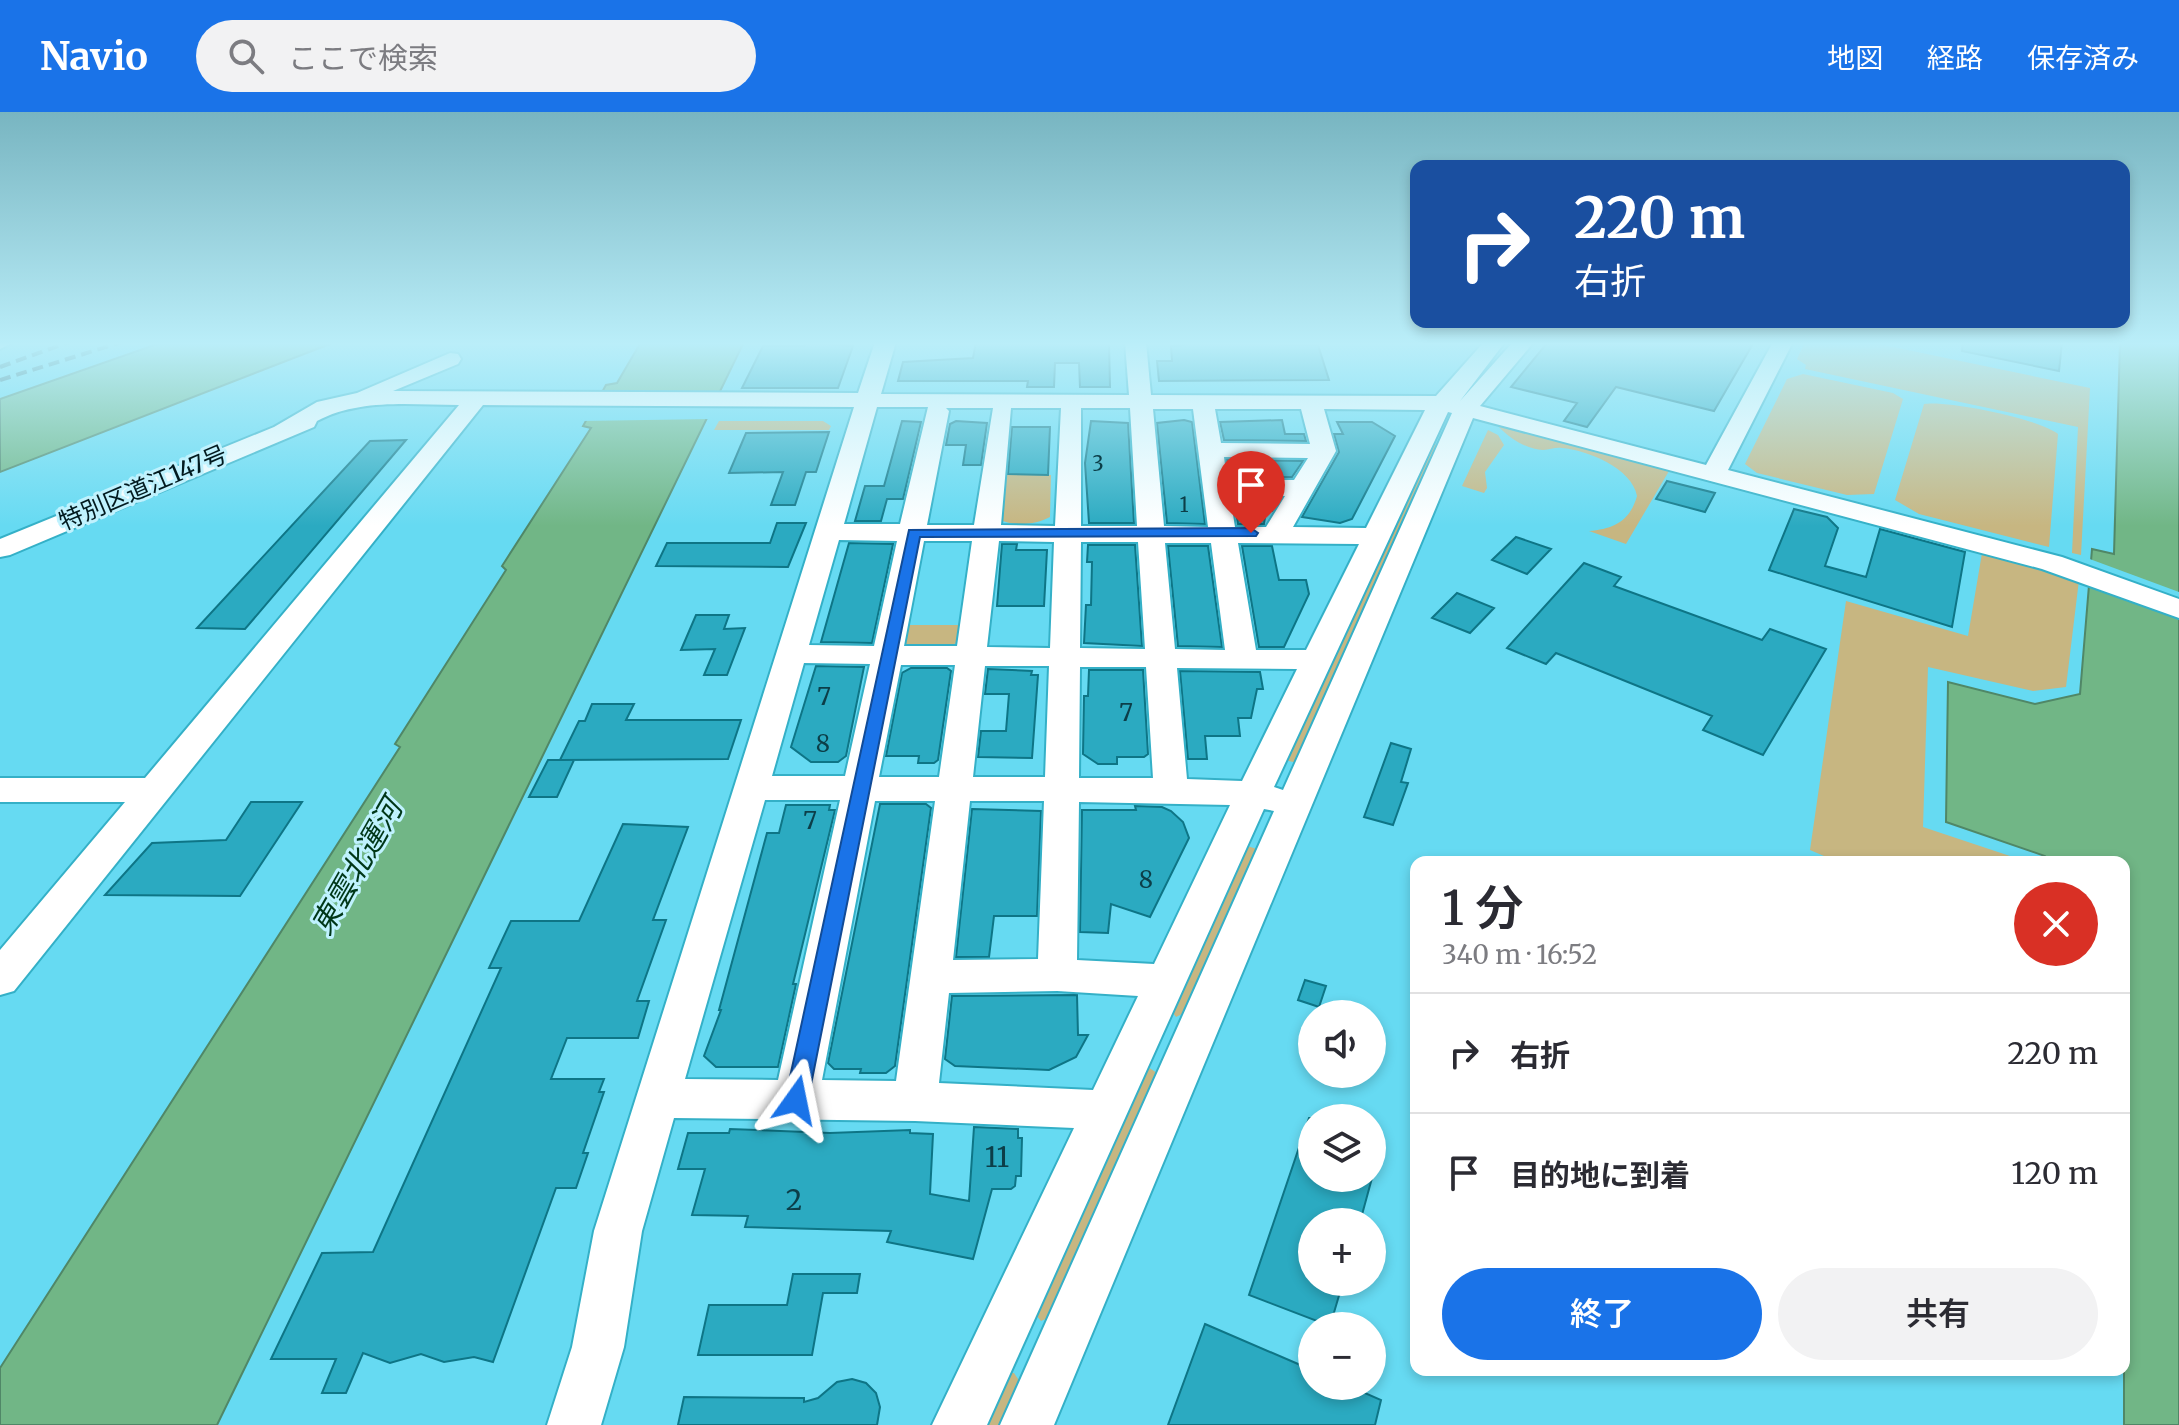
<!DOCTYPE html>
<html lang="ja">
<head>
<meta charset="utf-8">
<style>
	body { margin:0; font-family:Merriweather,"Noto Sans JP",serif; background:#f2f2f3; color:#2b2b33; height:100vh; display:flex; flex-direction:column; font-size:30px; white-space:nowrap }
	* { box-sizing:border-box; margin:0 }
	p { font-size:26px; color:#7c7c81 }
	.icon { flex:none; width:44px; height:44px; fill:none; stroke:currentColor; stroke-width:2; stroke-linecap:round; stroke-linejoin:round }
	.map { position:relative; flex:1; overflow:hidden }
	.side { position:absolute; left:1410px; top:744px; width:720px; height:520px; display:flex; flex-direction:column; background:#fff; border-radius:16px; box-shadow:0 4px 12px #0003 }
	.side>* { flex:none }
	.hud { position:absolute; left:1410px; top:48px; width:720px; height:168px; border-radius:16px; box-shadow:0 4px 12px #0003; background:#1a4fa0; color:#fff; overflow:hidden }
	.buttons { position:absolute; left:1298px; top:888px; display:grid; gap:16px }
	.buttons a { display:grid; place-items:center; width:88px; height:88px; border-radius:50%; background:#fff; box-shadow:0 4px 12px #0003; font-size:40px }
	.pin { position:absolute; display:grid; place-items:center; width:68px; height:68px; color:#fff; margin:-82px -34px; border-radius:50% 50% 50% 0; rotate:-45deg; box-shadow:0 0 8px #0007 }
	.pin .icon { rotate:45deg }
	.me { position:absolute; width:88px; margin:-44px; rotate:12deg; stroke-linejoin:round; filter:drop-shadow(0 0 6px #0008) }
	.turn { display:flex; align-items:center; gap:28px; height:168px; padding:0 32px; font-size:36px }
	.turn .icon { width:104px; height:104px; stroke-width:2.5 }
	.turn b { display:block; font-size:56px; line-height:68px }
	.round { display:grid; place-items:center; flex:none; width:84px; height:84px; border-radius:42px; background:#f2f2f3 }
	.overview { display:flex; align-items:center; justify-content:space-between; height:136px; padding:0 32px }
	h1 { font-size:48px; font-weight:600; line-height:60px }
	.action { display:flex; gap:16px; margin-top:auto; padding:16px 32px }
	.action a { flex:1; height:92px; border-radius:48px; background:#1a73e8; color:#fff; font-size:32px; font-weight:600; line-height:92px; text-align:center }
	.action a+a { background:#f2f2f3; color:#2b2b33 }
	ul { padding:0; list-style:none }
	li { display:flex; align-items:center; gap:24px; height:120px; padding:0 32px; border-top:2px solid #e1e1e2 }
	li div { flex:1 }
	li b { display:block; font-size:30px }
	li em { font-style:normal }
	header { display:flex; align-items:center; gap:48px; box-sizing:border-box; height:112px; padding:0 40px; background:#1a73e8; color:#fff }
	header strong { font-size:38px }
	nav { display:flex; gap:44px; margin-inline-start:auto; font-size:28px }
	.search { width:560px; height:72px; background:#f2f2f3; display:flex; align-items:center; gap:20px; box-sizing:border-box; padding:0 28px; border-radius:44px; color:#7c7c81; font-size:30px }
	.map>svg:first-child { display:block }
</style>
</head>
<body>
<header>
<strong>Navio</strong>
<div class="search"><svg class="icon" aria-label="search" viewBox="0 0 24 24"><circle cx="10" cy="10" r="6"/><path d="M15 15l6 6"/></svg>ここで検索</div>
<nav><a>地図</a><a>経路</a><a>保存済み</a></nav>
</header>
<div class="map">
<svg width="2179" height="1313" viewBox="0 0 2179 1313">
	<rect width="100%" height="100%" fill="#66daf2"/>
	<path fill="#c7b681" d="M1805,230H1869L2090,276L2081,443L2072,441L2078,315L1805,257L1806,253L1797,247Z
		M1803,262L1893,281L1903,287L1874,382L1847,383L1757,361L1745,352L1787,267Z
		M1924,292C1947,288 2040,307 2058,322L2049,435L1919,402L1895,388Z
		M719,309H823L831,314L829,318H714Z
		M1499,315H1501L1669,359L1626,432L1589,419C1614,417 1630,409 1637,384C1632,356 1587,338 1562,336C1555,335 1550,338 1543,338C1528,338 1509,326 1499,315Z
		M1488,318L1498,323L1504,333L1485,360L1487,376L1484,381L1462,374Z
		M1433,332L1438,333L1297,651L1285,648Z
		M1003,362L1051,363L1050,405C1035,413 1014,415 998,407Z
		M1982,441L2079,468L2066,575L2033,579L1928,555L1923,715L2028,750H1838L1810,738L1846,489L1968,524Z
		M907,513H961L958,530C940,541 919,544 903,530Z
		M1247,734L1257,737L1184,901L1176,905L1171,898Z
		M1148,955L1157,961L1048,1206L1041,1209L1036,1203Z
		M1009,1261H1014L1020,1270L1001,1313H984Z"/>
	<path fill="#71b686" stroke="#508767" stroke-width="2" d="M163,230H335L0,360V287Z
		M641,230H744L217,1313H0V1256L400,635L395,632L506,458L502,454L591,316L583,314L606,273L617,271Z
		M2120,230H2179V1313H2124V750H2051L2045,744L1946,710L1948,570L2035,592L2080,582L2092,437L2114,442Z"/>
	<path fill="#66daf2" d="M724,280L711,307L581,309L597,281Z
		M2087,446L2179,480V507L2085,470Z"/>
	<path fill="#2baac1" stroke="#0e7586" stroke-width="2" d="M805,230L853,234L838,276H742L763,234H804Z
		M976,230H1109L1110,275H1080L1079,251H1055L1054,275H1027L1028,269H898L903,250L973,246Z
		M1182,230L1318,233L1329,268L1159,269L1157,249H1172L1171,234L1183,233Z
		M1548,230H1754L1714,299L1616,275L1587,315L1564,309L1577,291L1511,275Z
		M1963,230H2062L2059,259L1962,239Z
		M1184,308L1192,310L1205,412L1167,411L1157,311Z
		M1282,308L1285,322H1304L1306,329L1224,328L1220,310Z
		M902,309L921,310L903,387H887L881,409H855L865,374H884Z
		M956,309L987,311L981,353H963L966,333H946L950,312Z
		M1091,309L1128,311L1134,411H1089L1085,351Z
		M1337,310H1372L1395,324L1352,407L1340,411L1302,405L1339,340L1334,322H1343Z
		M1012,315H1050L1048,363L1008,362Z
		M829,320L816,360H806L795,393H771L783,360L729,361L746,321Z
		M406,328L245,517L197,516L370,329Z
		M1227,348L1303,349L1292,365H1230Z
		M1667,369L1715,381L1705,400L1656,387Z
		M1234,387H1280L1272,399L1266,398L1264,412H1238Z
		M1794,397L1827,405L1838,416L1825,454L1866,465L1880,417L1965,440L1952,515L1769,458Z
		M777,411H806L788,455L656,454L667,431H770Z
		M1516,425L1551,437L1527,462L1492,448Z
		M849,431L893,432L872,531L821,530Z
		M1002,432H1017L1016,438H1047L1044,494H997Z
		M1088,433H1135L1142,534L1084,531L1086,493H1091L1092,450H1087Z
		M1168,434H1208L1222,535L1178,534Z
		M1242,434H1272L1279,468H1306L1309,482L1284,535H1259Z
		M1584,451L1621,465L1614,474L1762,528L1770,517L1826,537L1763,643L1703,618L1712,604L1556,541L1546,552L1507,536Z
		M1457,481L1494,496L1470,521L1432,506Z
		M696,503H729L724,517L745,516L727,563H704L715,537L681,538Z
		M816,554L864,555L846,644L838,650H811L791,635Z
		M911,556H947L951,559L938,648L934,651H918L919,644H886L902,561Z
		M988,557L1032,559L1031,563H1038L1032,646L978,645L981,619H1006L1009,582H985Z
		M1089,558H1143L1148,642L1144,645H1117V652H1098L1083,642L1084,584H1088Z
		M1180,559L1260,560L1263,577H1257L1251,606H1238L1240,624H1205L1207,647H1188Z
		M592,592H634L626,608H741L728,647L560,648L579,609H585Z
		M1391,631L1411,637L1401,670L1408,671L1393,713L1364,705Z
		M548,648H574L557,685H529Z
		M251,690H302L240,784L105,783L152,731L226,728Z
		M880,692H926L931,696L895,954L886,961H860L861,957H834L828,951Z
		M786,693H830L829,698H835L793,872H796L778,955H716L704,944L721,898H719L767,721H779Z
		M1135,694L1162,695L1171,699L1183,710L1189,726L1150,805L1111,792L1108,821L1080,820L1082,698H1136Z
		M972,697L1041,699L1037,804H994L989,845H956Z
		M623,712L688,715L653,808H666L637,889H649L638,926H567L551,967H604L599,980H604L583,1041H588L576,1076H556L493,1250L474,1245L444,1250L421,1242L390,1251L363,1241L346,1281H322L336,1247H271L322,1141L373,1140L501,856H489L511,809H579Z
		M1305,868L1326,874L1319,895L1298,888Z
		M1077,883L1078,923H1088L1076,945L1049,958L955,954L945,947L952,884Z
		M1309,1006H1312V1066H1372L1360,1110H1312V1170H1343L1330,1214L1249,1183Z
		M974,1015L1018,1017V1026H1022L1021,1064H1016L1015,1074L1011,1077H992L973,1147L887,1130L891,1119L745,1115L748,1104L692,1103L705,1057H678L688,1021H729L730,1017L830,1021L910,1018V1021L933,1022L930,1082L969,1089Z
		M793,1162H860L857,1181H823L812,1243H698L709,1193H787Z
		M1205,1212L1312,1258V1274H1349L1381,1288L1375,1313H1168Z
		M852,1267L866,1271L876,1281L880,1295L877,1313H678L684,1285L804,1286V1290L818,1286L837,1270Z"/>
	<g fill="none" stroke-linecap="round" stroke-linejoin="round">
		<defs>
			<path id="minor" d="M0,230H14L0,237Z
				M875,230H896L881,282L1129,283L1125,230H1146L1151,283L1436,284L1484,230H1505L1460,289L1513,230H1534L1480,294L1706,353L1773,230H1793L1728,358L2062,445L2179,487V506L2042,457L1473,306L1054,1313H1000L1274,699L1264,697L987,1313H932L1074,1016L915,1009L674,1006L642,1119L624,1235L601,1313H547L572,1235L594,1119L854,295L483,293L14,879L0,883V838L125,690H0V666H145L459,293C412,293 360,286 317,309L314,315L10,443L0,445V427L274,315L317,290L357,281L450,241L458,242L461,247L458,252L393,279L858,281ZM877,295H928L900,412H844ZM946,296H993L974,413H927L949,299ZM1011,296H1061L1055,414L1001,413ZM1081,296H1130L1137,414H1081ZM1153,297H1193L1208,415L1164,414ZM1215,297H1301L1310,332L1221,331ZM1324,297L1425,298L1366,416L1293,415L1336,339ZM1448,300L1452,301L1283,678L1274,675ZM1224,345L1308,346L1294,368H1227ZM1230,384H1285L1266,415H1235ZM839,428L897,429L874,534L809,533ZM924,429H972L957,534H904ZM999,429L1054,430L1050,536L987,535ZM1081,430H1138L1145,537L1080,536ZM1165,431H1211L1225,538L1175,537ZM1238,431L1359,432L1306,538H1256ZM804,551L870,552L845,664H772ZM901,553H955L939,665H879ZM985,554H1049L1045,665H973ZM1080,555H1146L1153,666H1079ZM1177,556L1297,557L1242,669L1187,667ZM765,688H840L778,968L685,967ZM875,689H935L896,969L822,968ZM970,689H1044L1038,847L953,848ZM1079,690L1230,693L1154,852L1077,848ZM1057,879L1138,884L1093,978L939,971L949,881Z"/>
		</defs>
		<use href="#minor" stroke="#34b0c7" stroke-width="4"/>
		<use href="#minor" fill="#fff" fill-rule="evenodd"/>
		<path stroke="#28636f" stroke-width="4" stroke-dasharray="11 6" stroke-linecap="butt" d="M0,255L69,230
			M0,268L122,230"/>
	</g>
	<linearGradient id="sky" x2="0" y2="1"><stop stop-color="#78b5c1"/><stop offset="0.56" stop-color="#baeef9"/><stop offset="1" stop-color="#baeef9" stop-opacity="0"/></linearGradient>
	<rect width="2179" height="414" fill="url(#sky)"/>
	<path fill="#1a73e8" stroke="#114b97" stroke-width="2" d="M1251,416L1258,421L1256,424L920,425L808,988L805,995L796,998L788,995L785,988L909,418Z"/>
	<g text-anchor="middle" stroke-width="6" stroke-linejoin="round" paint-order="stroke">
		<g font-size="20" fill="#0c3e48">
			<text x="1098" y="359">3</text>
			<text x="1184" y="400">1</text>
		</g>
		<g font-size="24" fill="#021a1f" stroke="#bff2fe">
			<text transform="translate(143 376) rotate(-23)" y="8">特別区道江147号</text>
		</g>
		<g font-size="24" fill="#0c3e48">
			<text x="824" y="593">7</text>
			<text x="1126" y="609">7</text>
			<text x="823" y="640">8</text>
			<text x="810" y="717">7</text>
			<text x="1146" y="776">8</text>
		</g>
		<g font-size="28" fill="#0c3e48">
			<text x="997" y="1055">11</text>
			<text x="794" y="1098">2</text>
		</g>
		<g font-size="30" font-style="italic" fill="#003718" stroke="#bff2fe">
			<text transform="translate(357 755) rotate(-60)" y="10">東雲北運河</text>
		</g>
	</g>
</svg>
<div class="buttons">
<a><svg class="icon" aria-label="sound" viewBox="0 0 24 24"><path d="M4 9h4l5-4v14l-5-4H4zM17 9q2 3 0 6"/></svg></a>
<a><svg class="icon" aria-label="layers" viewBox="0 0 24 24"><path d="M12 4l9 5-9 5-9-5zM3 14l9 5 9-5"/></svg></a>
<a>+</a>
<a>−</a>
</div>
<div class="pin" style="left:1251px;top:421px;background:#d93025"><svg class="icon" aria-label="arrive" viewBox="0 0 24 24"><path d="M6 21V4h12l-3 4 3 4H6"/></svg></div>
<svg class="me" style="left:796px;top:988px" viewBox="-20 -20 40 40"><path d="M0-17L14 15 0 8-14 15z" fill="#1a73e8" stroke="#fff" stroke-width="4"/></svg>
<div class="hud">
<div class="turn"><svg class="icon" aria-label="right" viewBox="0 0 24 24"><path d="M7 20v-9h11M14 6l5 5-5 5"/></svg><div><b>220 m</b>右折</div></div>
</div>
<section class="side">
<div class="overview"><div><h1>1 分</h1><p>340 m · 16:52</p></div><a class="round" style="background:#d93025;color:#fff"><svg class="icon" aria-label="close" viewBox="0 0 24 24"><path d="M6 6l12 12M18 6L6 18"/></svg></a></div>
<ul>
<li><svg class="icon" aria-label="right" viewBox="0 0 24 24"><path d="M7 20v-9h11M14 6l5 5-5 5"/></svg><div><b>右折</b></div><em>220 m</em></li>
<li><svg class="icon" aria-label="arrive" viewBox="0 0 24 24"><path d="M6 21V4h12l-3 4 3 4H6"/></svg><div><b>目的地に到着</b></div><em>120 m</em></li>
</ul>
<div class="action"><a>終了</a><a>共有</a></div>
</section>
</div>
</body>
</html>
